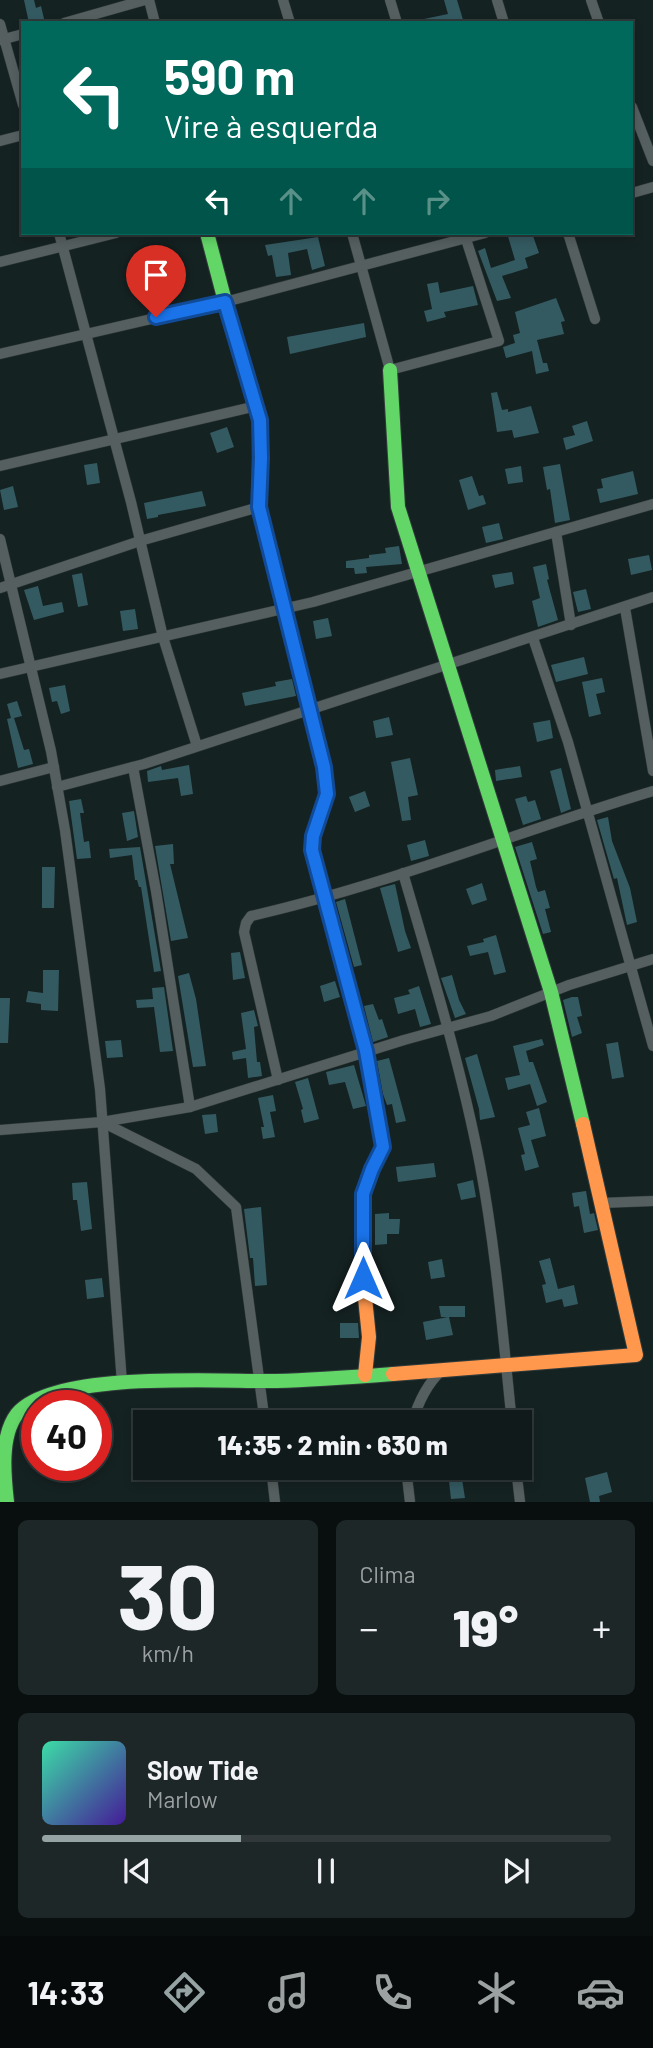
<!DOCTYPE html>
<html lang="pt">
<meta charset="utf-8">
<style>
body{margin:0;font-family:Barlow,sans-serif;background:#1e2727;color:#f1f3f6;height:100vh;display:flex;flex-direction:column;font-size:26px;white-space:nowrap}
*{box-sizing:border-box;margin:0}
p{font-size:23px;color:#9ca1a2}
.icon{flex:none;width:38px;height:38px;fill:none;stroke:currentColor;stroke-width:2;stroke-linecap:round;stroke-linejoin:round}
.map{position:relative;height:1502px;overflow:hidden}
.details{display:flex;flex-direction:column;gap:18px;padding:18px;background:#090e0e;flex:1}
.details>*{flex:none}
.guide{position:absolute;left:21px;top:21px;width:612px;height:214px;border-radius:0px;box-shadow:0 4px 10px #0003,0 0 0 2px #303839;background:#00695c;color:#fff;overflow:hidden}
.speed{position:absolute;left:21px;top:1390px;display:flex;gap:14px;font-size:35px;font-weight:700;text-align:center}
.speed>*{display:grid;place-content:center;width:91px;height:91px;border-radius:50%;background:#101a1a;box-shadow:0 4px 10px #0003,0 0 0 2px #303839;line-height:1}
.speed .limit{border:10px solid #d22;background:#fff;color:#111}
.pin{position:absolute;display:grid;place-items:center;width:60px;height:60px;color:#fff;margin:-72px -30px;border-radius:50% 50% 50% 0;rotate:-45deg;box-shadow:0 0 7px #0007}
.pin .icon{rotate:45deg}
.me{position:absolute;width:77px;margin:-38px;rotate:0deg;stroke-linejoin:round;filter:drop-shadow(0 0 5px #0008)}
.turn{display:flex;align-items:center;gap:24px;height:147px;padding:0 28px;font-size:32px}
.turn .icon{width:91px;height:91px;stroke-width:2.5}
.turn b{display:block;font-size:49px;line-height:60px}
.lanes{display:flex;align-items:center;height:66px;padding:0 28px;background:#0003;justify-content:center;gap:35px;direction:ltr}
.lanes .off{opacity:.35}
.big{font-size:52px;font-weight:800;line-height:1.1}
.details .card{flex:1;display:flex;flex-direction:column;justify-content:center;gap:10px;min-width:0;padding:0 24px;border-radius:10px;background:#1e2727}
.details .dial{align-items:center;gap:0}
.dial b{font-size:91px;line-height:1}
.song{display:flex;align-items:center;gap:21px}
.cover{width:84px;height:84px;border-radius:10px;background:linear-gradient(135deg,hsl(160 70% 55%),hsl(260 70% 35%))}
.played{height:7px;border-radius:4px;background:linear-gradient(90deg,#96a3a3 35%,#303839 35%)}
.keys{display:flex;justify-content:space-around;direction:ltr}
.heat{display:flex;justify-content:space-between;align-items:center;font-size:38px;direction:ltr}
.details .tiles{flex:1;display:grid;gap:18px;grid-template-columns:1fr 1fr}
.card:last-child{grid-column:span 2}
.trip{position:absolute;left:133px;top:1410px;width:399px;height:70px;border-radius:0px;background:#101a1a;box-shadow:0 4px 10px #0003,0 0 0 2px #303839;font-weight:800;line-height:70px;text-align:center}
.tab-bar{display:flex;height:112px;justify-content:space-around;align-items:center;background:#060a0a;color:#9ca1a2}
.tab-bar .icon{width:49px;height:49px}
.tab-bar .current{color:#96a3a3}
.tab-bar b{font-size:32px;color:#f1f3f6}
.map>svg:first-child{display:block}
</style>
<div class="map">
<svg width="653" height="1502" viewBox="0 0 653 1502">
<rect width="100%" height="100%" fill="#152222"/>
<g fill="#345a61">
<path d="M24,0H34L36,8L41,6L45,23H29Z"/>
<path d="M444,0H457L464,23H424V19L448,14Z"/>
<path d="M507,233H532L539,253L525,258L528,268L502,276L511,298L497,301L478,251L485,248L491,268L515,260Z"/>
<path d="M318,237L325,266L312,270L307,249L288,253L291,275L276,277L272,255L268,256L265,245Z"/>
<path d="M438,282L440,293L473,286L478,305L444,312L446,317L427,322L424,311L432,309L427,284Z"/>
<path d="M556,298L565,321L561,322L564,334L537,340L543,363H547L549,371L536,374L532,351L506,358L503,347L515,343L513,335L520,333L515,312Z"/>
<path d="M364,323L366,337L290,354L287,337Z"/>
<path d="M497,392L502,410L508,409V412L531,406L539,433L514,438L512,430L497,432L491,393Z"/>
<path d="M587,421L593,441L566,450L563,438L575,435L572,426Z"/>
<path d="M227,427L234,447L217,453L210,433Z"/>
<path d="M97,463L100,483L87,485L84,465Z"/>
<path d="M560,464L570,520L555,523L550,489L547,490L543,467Z"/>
<path d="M521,466L523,482L508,484L505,469Z"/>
<path d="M633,471L638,494L600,503L597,489L603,488L601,479Z"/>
<path d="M472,476L479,496L483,495L486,504L468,510L459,480Z"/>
<path d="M13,486L18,507L4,510L0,490Z"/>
<path d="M202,491L206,506L158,515V517L147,519L144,503Z"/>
<path d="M499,523L503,539L486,543L482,527Z"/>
<path d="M399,546L402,564L366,567L367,573L355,574L354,568H346V561L369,558V555L386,553L385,548Z"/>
<path d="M649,555L652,570L631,575L628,559Z"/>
<path d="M546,564L549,579L547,580L558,620L538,627L532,601L540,598L533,567Z"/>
<path d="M512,572L514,584L495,588L492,575Z"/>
<path d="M82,573L88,605L78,607L72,575Z"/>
<path d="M38,586L43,606L62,602L64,612L34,620L24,590Z"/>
<path d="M586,589L591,609L578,612L573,592Z"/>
<path d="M135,609L138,629L123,631L120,611Z"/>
<path d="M328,618L332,636L316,639L313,621Z"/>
<path d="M584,657L588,674L556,682L551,665Z"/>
<path d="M602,678L605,692L596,694L601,714L589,717L582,682Z"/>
<path d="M292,679L296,696L245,706L242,693L276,686L275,682Z"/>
<path d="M65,685L70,711L61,714L57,701L52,702L49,688Z"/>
<path d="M17,701L22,716L14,718L24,750L29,749L33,764L18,768L7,719L11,718L7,704Z"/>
<path d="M389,717L393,735L376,738L373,721Z"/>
<path d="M550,720L553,738L537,742L533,723Z"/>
<path d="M410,758L418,795L408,797L411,820L402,821L391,762Z"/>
<path d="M189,765L193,794L181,796L178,778L148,782L147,771L161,766L162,770Z"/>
<path d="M520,766L522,777L496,781L495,770Z"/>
<path d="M561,768L571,809L561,813L550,771Z"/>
<path d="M365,791L370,806L355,812L349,797Z"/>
<path d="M526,796L528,802L535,800L541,819L523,825L515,799Z"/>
<path d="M81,799L84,813H80L84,842L89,841L91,858L77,859L69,801Z"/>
<path d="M134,811L138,837L127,841L122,813Z"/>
<path d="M608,817L612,841L630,888L637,922L627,925L617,878L614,879L597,820Z"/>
<path d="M425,840L429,856L411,861L407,845Z"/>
<path d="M532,842L537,859L530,861L536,887L538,892L545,890L550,908L545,909L551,932L543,934L515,847Z"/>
<path d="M173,844L174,864H170L188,938L171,941L155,846Z"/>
<path d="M140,847L161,971L154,972L141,887H139L137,880H135L132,855L110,858L109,849Z"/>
<path d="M42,867H55L54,908H42Z"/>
<path d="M482,883L487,900L472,905L466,889Z"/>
<path d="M395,884L405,931L411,948L398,952L380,888Z"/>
<path d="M345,899L362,965L354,967L336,902Z"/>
<path d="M496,935L506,972L494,975L488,952L470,956L467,946L484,942L483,939Z"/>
<path d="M240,952L245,978L233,980L231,953Z"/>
<path d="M43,970H59L58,1011L41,1010V1004L26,1002L28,991L43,993Z"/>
<path d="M189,973L196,999L206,1066L193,1067L178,976Z"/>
<path d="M452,975L459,1000L466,1014L455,1018L441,978Z"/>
<path d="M335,981L340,997L324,1002L320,986Z"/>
<path d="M419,986L431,1024L420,1027L415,1009L398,1014L394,998L410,994L408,990Z"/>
<path d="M164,987L173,1051L160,1052L154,1007L137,1008L136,1000L153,999L152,988Z"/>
<path d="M572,997H578L582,1016L577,1017L582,1033L572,1037L563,1000Z"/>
<path d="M0,998H10L8,1043H0Z"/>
<path d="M373,1004L379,1020L382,1019L388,1037L373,1042L364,1006Z"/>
<path d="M254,1010L258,1026L254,1027L257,1062H260L262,1076L248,1078L246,1058L233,1060L232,1052L246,1049L241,1013Z"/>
<path d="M542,1039L544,1045L526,1051L529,1062H533L547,1102L537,1106L530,1084L508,1090L505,1078L520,1075L513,1046Z"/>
<path d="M121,1040L123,1057L107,1058L105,1041Z"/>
<path d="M618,1042L624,1077L612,1079L606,1044Z"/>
<path d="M477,1054L495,1117L480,1120L479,1109L465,1058Z"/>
<path d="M389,1058L406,1121L396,1123L392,1104L387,1105L383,1094L377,1061Z"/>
<path d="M354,1065L366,1106L353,1109L345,1082L329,1085L326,1072Z"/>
<path d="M308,1078L319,1119L304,1123L301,1110L303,1109L295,1082Z"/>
<path d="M273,1095L276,1111L270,1112L275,1137L263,1139L261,1127H264L258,1098Z"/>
<path d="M539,1108L546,1136L531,1140L539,1167L525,1171L521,1155L525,1154L518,1128L530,1125L526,1112Z"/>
<path d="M216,1114L218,1132L205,1134L202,1115Z"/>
<path d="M434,1163L436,1177L398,1182L396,1167Z"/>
<path d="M473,1180L476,1197L461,1200L457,1184Z"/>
<path d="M87,1182L92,1229L81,1231L77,1200H73L72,1183Z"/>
<path d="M586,1191L590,1214L594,1213L598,1230L584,1233L579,1206L574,1207L572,1193Z"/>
<path d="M261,1207L267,1285L255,1286L253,1258H250L244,1209Z"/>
<path d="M389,1213V1219H400L399,1234H387V1244L375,1245V1214Z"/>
<path d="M550,1258L558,1289L574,1285L578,1304L564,1307L562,1299L546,1303L542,1285L546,1284L539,1261Z"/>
<path d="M442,1259L445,1277L431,1279L428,1262Z"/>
<path d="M102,1278L104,1297L87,1299L85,1280Z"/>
<path d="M439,1306H465V1317H449L453,1335L426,1340L423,1322L448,1317H441Z"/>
<path d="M340,1323H358L359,1338H340Z"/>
<path d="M607,1472L612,1492L599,1496L600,1502H590L585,1478Z"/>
<path d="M462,1479L465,1498L451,1499L449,1481Z"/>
</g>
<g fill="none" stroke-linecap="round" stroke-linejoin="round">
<defs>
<g id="street">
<path d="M149,0L155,23"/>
<path d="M283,0L290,23"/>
<path d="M390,0L397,23"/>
<path d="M497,0L504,23"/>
<path d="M591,0L599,23"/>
<path d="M64,23L145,0"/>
<path d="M0,24L23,105"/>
<path d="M1,40L23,34"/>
<path d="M632,107L653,161"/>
<path d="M0,141L23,135"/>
<path d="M632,193L653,187"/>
<path d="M59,233L131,502L163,637L197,746"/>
<path d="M352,233L390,370L499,341L464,233"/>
<path d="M568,233L595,319"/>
<path d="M0,262L116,233"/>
<path d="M0,354L225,302L485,233"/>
<path d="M0,466L256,406"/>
<path d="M556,532L571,625"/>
<path d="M0,539L51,751L65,830L100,1089L122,1383"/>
<path d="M0,588L140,541L259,507"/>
<path d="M625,608L653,771"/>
<path d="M533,638L568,742L653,1046"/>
<path d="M0,674L313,602L653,504"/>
<path d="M133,767L156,891L190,1107"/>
<path d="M0,781L54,767"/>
<path d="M57,787L144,764L653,597"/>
<path d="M403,873C431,969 461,1066 480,1165C496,1250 503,1337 512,1423"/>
<path d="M278,1080L244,932L246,923L251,916C388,885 519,831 653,791"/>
<path d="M102,1122L196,1169L236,1207L265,1423"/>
<path d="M0,1130L102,1122L190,1107L404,1040L491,1016L569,985L653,959"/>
<path d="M601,1203L653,1201"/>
<path d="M412,1423C418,1403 426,1385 441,1371"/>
<path d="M271,1468L275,1502"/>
<path d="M406,1468L410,1502"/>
<path d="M516,1468L520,1502"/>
</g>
<g id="fast">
<path d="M207,233L232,328L260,420L259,507L324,767L327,794L313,836L312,850L322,887"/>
<path d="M390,370L398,507L551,992L583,1124"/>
<path d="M7,1502C4,1475 0,1436 17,1414C53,1370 220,1382 276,1381C315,1380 354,1377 393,1374"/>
</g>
<g id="slow">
<path d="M322,887L366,1051L383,1148L371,1169L363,1194V1278L369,1337L365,1375"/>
<path d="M393,1374L636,1355L583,1124"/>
</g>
</defs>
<use href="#street" stroke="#313b3b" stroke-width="11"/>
<use href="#fast" stroke="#313b3b" stroke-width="16"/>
<use href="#slow" stroke="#313b3b" stroke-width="16"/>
<use href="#street" stroke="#565f5f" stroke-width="10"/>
<use href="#fast" stroke="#63d668" stroke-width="14"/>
<use href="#slow" stroke="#ff974d" stroke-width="14"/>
</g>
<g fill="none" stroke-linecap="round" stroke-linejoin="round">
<defs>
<path id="route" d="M156,317L225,302L260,420L261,458L259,507L324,767L327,794L313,836L312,850L366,1051L383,1147L372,1169L363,1194V1278"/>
</defs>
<use href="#route" stroke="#114b97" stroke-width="18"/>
<use href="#route" stroke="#1a73e8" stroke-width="12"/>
</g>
</svg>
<div class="speed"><div class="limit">40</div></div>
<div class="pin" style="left:156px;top:317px;background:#d93025"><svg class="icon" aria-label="arrive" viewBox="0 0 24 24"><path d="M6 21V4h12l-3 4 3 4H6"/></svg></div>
<svg class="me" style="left:363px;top:1278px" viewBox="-20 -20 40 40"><path d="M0-17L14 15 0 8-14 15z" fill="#1a73e8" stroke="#fff" stroke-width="4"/></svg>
<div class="trip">14:35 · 2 min · 630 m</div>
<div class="guide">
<div class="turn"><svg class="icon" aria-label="left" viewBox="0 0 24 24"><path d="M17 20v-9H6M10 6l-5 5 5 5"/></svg><div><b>590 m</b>Vire à esquerda</div></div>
<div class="lanes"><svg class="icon" aria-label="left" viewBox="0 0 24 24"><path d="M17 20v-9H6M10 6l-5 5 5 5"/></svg><svg class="icon off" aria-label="ahead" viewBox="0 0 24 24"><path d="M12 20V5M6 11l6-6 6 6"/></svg><svg class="icon off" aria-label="ahead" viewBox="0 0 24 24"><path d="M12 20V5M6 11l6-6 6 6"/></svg><svg class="icon off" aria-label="right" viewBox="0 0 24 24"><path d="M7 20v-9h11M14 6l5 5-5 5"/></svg></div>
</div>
</div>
<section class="details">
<div class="tiles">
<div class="card dial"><b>30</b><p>km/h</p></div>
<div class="card"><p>Clima</p>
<div class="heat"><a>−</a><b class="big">19°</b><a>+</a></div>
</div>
<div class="card">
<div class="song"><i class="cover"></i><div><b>Slow Tide</b><p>Marlow</p></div></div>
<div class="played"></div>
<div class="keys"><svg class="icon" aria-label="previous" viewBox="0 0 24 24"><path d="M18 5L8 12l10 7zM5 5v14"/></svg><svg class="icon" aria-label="pause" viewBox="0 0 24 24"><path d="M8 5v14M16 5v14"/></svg><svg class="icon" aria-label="next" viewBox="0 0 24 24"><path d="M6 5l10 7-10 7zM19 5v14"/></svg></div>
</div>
</div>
</section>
<nav class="tab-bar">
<b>14:33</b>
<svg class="icon current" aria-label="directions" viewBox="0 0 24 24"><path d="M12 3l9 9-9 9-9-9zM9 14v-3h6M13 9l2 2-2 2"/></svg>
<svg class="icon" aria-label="music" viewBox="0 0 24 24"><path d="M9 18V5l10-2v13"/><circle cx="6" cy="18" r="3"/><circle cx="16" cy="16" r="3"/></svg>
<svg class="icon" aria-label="phone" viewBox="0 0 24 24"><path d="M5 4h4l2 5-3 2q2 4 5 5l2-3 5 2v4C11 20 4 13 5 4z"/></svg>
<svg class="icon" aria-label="climate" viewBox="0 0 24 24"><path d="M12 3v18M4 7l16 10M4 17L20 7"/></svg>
<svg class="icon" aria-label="car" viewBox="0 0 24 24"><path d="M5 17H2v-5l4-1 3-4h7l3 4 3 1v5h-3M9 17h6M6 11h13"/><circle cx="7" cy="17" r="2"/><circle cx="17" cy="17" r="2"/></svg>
</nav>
